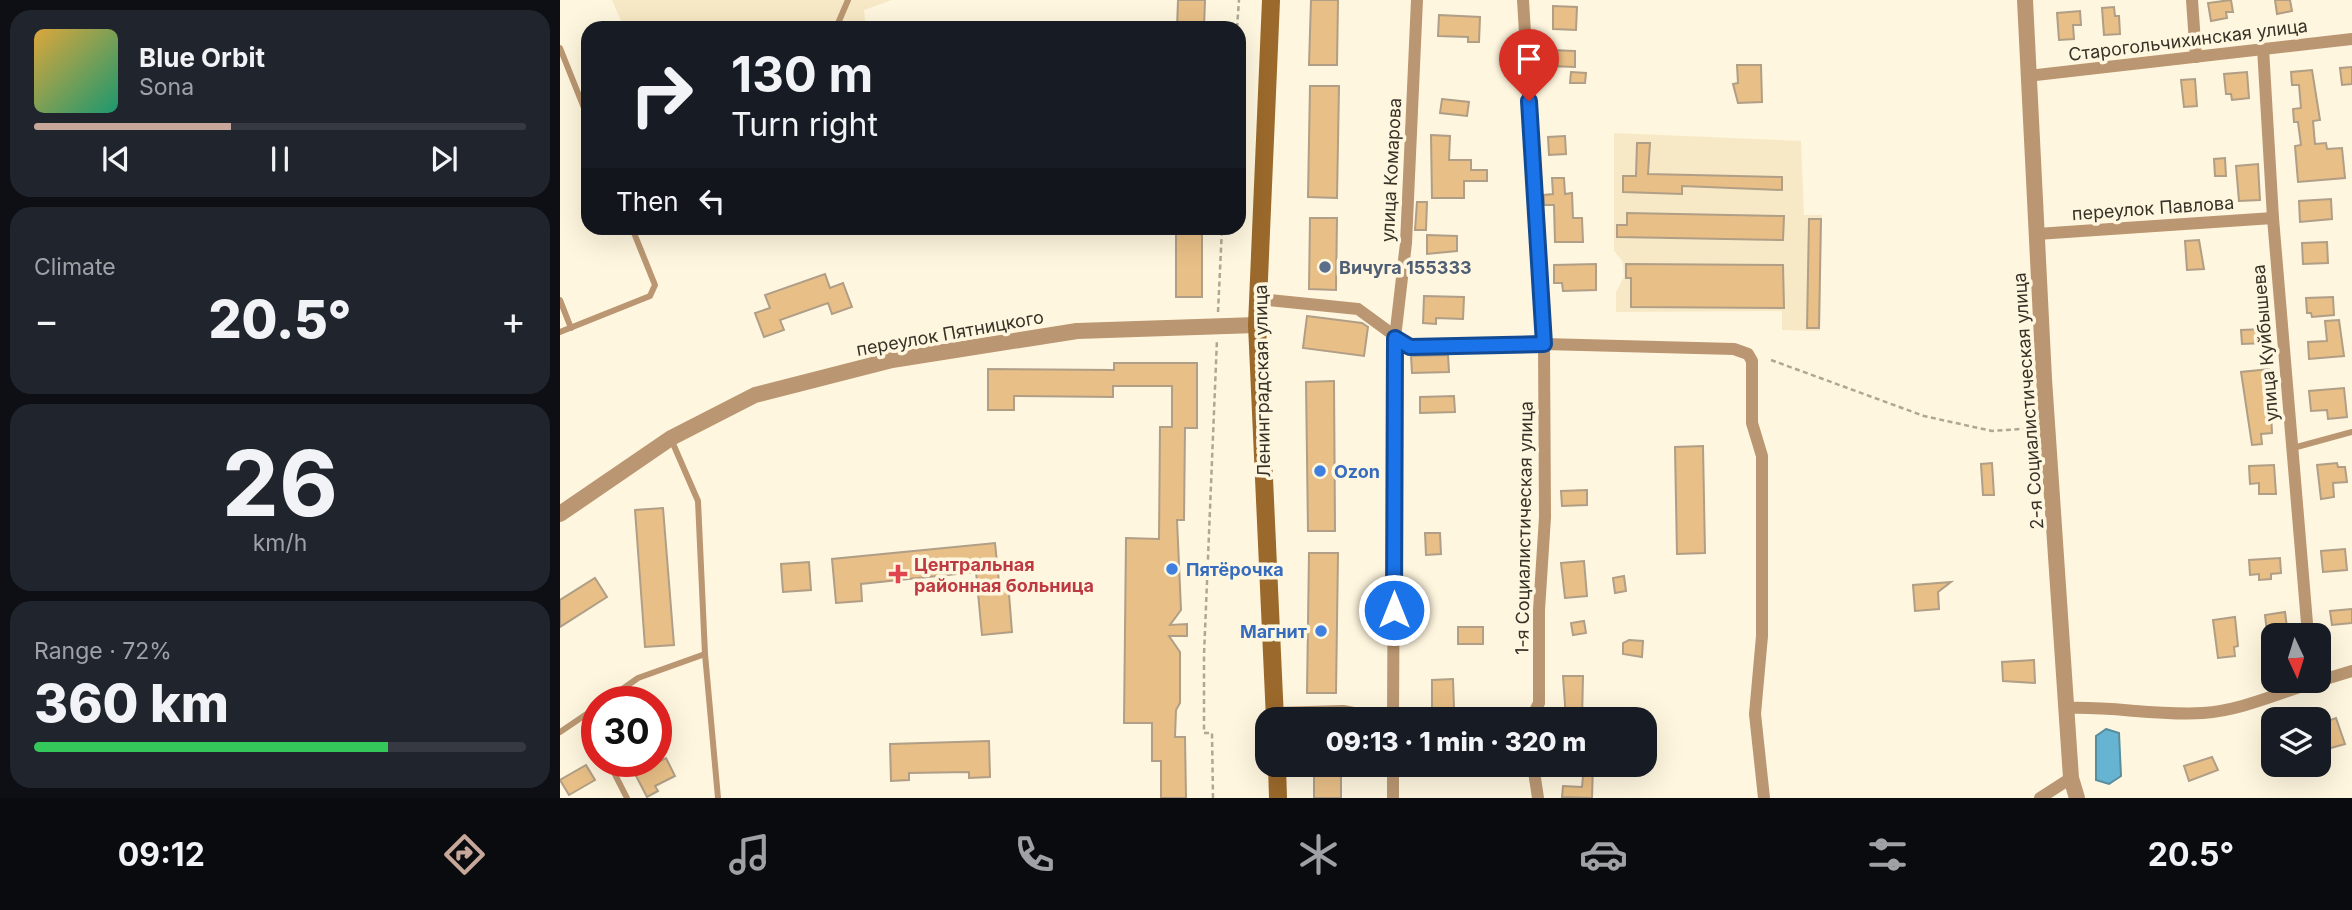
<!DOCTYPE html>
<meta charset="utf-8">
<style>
body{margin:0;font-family:Inter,sans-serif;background:#20242c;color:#f1f3f6;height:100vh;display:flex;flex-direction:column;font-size:26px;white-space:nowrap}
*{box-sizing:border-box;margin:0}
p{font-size:23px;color:#9ea1a6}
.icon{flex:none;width:38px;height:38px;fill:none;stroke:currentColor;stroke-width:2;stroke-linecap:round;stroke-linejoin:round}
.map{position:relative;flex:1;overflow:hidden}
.panel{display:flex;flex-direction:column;gap:10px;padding:10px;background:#0d0f14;width:560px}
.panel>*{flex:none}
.guide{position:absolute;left:21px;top:21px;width:665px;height:214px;border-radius:21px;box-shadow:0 7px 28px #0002;background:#171b24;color:#f1f3f6;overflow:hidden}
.needle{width:46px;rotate:176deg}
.buttons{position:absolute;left:1701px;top:623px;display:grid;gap:14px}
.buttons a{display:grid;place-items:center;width:70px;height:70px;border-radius:14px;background:#171b24;box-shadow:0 7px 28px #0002;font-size:35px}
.speed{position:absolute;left:21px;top:686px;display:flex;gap:14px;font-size:35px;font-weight:700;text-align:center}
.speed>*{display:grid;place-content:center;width:91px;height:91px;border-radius:50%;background:#171b24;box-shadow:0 7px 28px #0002;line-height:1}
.speed .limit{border:10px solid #d22;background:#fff;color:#111}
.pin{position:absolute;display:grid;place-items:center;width:60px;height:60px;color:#fff;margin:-72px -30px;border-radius:50% 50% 50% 0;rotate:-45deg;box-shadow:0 0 7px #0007}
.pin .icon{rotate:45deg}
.me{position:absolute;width:77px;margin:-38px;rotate:0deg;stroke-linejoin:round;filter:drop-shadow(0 0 5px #0008)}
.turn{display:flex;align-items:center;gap:24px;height:147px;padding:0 35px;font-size:32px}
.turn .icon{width:91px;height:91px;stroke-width:2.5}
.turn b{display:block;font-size:49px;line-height:60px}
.then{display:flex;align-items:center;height:66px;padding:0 35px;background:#0003;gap:14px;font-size:26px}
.big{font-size:52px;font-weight:800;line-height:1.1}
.panel .card{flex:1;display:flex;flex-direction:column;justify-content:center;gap:10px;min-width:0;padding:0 24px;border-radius:21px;background:#20242c}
.panel .dial{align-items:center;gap:0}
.dial b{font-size:91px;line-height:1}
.song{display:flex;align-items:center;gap:21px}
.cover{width:84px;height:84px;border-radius:10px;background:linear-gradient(135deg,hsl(40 70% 55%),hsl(160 70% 35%))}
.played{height:7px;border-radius:4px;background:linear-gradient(90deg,#c6a799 40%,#363941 40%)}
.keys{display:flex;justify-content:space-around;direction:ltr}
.heat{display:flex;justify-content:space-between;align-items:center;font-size:38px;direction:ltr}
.charge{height:10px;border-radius:5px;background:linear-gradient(90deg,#34c759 72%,#363941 0)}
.trip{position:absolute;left:695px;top:707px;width:402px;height:70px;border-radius:21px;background:#171b24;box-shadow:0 7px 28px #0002;font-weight:800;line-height:70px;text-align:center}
.dock{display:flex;height:112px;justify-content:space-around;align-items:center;background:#090b0e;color:#9ea1a6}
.dock .icon{width:49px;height:49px}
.dock .on{color:#c6a799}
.dock b{font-size:32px;color:#f1f3f6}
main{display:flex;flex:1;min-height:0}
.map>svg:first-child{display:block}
</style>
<main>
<section class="panel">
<div class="card">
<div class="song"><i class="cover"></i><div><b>Blue Orbit</b><p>Sona</p></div></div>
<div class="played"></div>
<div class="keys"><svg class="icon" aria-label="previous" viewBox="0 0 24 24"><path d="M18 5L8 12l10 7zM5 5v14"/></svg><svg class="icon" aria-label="pause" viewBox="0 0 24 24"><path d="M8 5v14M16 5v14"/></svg><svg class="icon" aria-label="next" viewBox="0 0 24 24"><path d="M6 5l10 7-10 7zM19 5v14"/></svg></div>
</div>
<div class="card"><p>Climate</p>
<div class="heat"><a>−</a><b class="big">20.5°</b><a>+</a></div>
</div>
<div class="card dial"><b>26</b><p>km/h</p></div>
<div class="card"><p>Range · 72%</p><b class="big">360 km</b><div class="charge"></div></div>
</section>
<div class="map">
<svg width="1792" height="798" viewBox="0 0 1792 798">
<rect width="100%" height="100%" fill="#fff6df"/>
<g fill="#f7e9c5">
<path d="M52,0H332L304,10L306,28H64Z"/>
<path d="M1054,133L1241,141L1244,215H1262L1260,331L1222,330V311L1056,312V292L1064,277L1063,262L1054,251Z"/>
</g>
<path fill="#66b4d1" stroke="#588d9e" stroke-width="2" d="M1546,729L1559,733L1561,776L1549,784L1536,780V736Z"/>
<g fill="#e8bf86" stroke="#b09e86" stroke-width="2">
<path d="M618,0H645L644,28H617Z"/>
<path d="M751,0H778L777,65H749Z"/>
<path d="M1671,0L1673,12H1666L1667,18L1651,21L1648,3Z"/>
<path d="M1715,0H1730L1732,11L1717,14Z"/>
<path d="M993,6L1017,7L1016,30L993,29Z"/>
<path d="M1554,7L1555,16H1559L1560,34L1544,35L1542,8Z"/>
<path d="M1520,11L1521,25H1513L1514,39L1499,40L1497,13Z"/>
<path d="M879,15L920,17L919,42H908V37L878,36Z"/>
<path d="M990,50L1015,51V67L989,66Z"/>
<path d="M1177,65H1201L1202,102L1178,103L1173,84L1178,83Z"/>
<path d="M1792,67V84L1782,85L1780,68Z"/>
<path d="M1752,70L1760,120L1753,121L1755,144L1766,143L1767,149L1782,148L1785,178L1738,182L1735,146L1741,145L1738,122H1734L1733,109L1741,108L1739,85H1732L1731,72Z"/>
<path d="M1011,72L1026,73L1025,83H1010Z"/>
<path d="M1687,72L1689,98L1672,100L1671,94H1666L1664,74Z"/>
<path d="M1635,79L1637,106L1624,107L1621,80Z"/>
<path d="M750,86H779L777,198L748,197Z"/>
<path d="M882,99L909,102L907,116L880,113Z"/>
<path d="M871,135L890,136L889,160H911V170H927V181H904V198H872Z"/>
<path d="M1005,136L1006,154L989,155L988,137Z"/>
<path d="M1077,143H1090L1088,174L1222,177V190L1122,186V194L1063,192V176H1076Z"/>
<path d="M1665,158L1666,176H1655L1654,159Z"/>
<path d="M1698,164L1700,200L1679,201L1676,166Z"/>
<path d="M992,178H1004L1005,194L1012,193L1013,218H1022L1023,242H995L994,205H984V195L993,194Z"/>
<path d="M1771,199L1772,219L1740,222L1739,201Z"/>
<path d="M857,202H867L866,230H855Z"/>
<path d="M1067,213L1224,216L1223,240L1057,237V225H1067Z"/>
<path d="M750,218H777L776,290L749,289Z"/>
<path d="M1249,219H1261L1259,328H1247Z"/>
<rect x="616" y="228" width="26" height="69"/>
<path d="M867,235L897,236V251L867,254Z"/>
<path d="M1639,240L1644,269L1627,270L1625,241Z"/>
<path d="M1767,242L1768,263L1743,264L1742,243Z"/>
<path d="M1036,264V290L1003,291L1002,283H994V265Z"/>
<path d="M1066,264L1223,265L1224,308L1071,307V278H1066Z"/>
<path d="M265,274L270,288L283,283L292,307L272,314L268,303L220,320L224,330L204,337L195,313L210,308L205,295Z"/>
<path d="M864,296L904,297L903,319L876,318V324L863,323Z"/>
<path d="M1773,297L1774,315L1752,317L1751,313H1747L1746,298Z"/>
<path d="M747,316L802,323L808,327L804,356L743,348Z"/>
<path d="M1779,320L1784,356L1749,359L1748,342L1767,341L1765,321Z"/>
<path d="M1704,329L1705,343L1682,344L1681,330Z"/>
<path d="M888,355L889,372L852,373L851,356Z"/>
<path d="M554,363H637V428H625L624,520H617L621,610L610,625L627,624V636H609L620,652V703L616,710L615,737H625L626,798H601V761H592V723H564L566,538L599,539L600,427H612V386H553V397L454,396V410H428V369L554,370Z"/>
<path d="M1709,369L1712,433L1701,434L1702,444L1692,445L1681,372Z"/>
<path d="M774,381L775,531H748L746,382Z"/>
<path d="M1784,388L1787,417L1768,419L1767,410L1751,411L1749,391Z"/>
<path d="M894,396L895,412L860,413V397Z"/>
<path d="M1143,446L1145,553L1117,554L1115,447Z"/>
<path d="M1432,463L1434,495H1423L1421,464Z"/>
<path d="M1777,463L1778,467H1785L1787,482L1773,483L1774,497L1761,499L1757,465Z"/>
<path d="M1714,465L1716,494H1699V483L1690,484L1689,466Z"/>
<path d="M1027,490V505L1002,506L1001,491Z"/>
<path d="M103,508L114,645L85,647L75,510Z"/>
<path d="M865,533H880L881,554L866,555Z"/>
<path d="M435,543L439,582L448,581L452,632L422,635L416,572L301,584L302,601L276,603L272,559Z"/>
<path d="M1785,549L1787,570L1763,572L1761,551Z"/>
<path d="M749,553H778L776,693H747Z"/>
<path d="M1720,558L1721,573L1711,574V579L1699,580V574L1690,575L1689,560Z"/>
<path d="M1024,561L1027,596L1005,598L1001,563Z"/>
<path d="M249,562L251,590L223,592L221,564Z"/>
<path d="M1064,576L1066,591L1055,593L1053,578Z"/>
<path d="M35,578L47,597L0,627V600Z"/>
<path d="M1391,582L1378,592L1379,609L1355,611L1353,585Z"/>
<path d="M1792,609V623L1772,625L1770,611Z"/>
<path d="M1725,612L1728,635H1712V631L1707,632L1705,615Z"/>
<path d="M1675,617L1678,646L1674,647L1675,656L1658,658L1653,620Z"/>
<path d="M1024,621L1026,633L1013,635L1011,623Z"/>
<rect x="898" y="627" width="25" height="17"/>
<path d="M1069,640L1083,641L1082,657L1063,654V643Z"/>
<path d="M1474,660L1475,683L1443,681L1442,662Z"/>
<path d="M1003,676H1023L1022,719H1006Z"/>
<path d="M893,679L894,708L872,709V680Z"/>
<path d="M1776,718L1785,744L1764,750L1759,724Z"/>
<path d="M429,741L430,777L409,778V772L349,773V780L331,781L330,744Z"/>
<path d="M1652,757L1658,770L1629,781L1624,766Z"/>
<path d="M106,758L115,776L95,786L98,791L87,797L75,774Z"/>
<path d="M26,765L35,780L9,795L0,780Z"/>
<rect x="754" y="765" width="27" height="33"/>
<path d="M1024,765H1033L1032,798L1002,797L1003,786L1022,787Z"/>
</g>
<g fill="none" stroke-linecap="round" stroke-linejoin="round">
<g stroke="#ada794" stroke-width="2.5" stroke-dasharray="5 3.5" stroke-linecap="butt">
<path d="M677,28L679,0"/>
<path d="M658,312L662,228"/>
<path d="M1211,360L1364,416L1432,431L1474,428"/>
<path d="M653,798L652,733H644V655L657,339"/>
</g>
<g stroke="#ba9772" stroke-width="6">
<path d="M276,28L288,0"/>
<path d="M0,48L28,118"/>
<path d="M0,300L11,328"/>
<path d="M0,332L90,296L95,285L72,228"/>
<path d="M111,439L138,501L145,654L158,798"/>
<path d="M1733,448L1792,432"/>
<path d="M44,702L78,678L145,654"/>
<path d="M24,716L37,739"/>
<path d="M0,732L37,707"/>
<path d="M48,761L67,798"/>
</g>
<g stroke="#ba9772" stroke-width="12">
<path d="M963,0L984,344L985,517L979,610V703L971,719"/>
<path d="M1632,0L1636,57"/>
<path d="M1703,48L1713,218L1748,635"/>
<path d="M1467,76L1792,39"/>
<path d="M1477,234L1713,218"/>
<path d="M699,299L798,309L850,347L984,344L1174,349L1188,354L1192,361V423L1202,456V636L1195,714L1204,798"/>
<path d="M1759,681L1792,671"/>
<path d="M1507,708C1552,706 1598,716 1643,713C1684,710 1720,692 1759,681"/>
<path d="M715,713L783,711L826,719"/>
<path d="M833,719L835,338L846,243L857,0"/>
<path d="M833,765V798"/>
<path d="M973,765L978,798"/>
<path d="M1480,798L1511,778"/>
</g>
<g stroke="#ba9772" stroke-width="16">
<path d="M1465,0L1484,379L1511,778L1517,798"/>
<path d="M0,514L111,438L195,395L332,360L517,331L697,325"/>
</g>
<g stroke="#9b692b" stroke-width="18">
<path d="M711,0L697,325L715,719"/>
<path d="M717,765L718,798"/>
</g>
</g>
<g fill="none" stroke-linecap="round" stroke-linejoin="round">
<defs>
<path id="route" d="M834,610L835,338L850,347L984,344L969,101"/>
</defs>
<use href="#route" stroke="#114b97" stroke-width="18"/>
<use href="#route" stroke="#1a73e8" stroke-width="12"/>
</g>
<circle fill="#5c6f8a" stroke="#fff6df" stroke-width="2.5" cx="765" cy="267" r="7"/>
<g fill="#3f7fe0" stroke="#fff6df" stroke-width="2.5">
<circle cx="760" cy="471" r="7"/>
<circle cx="612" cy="569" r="7"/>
<circle cx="761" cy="631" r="7"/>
</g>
<path fill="#e0444e" stroke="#fff6df" stroke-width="2.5" d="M334.5 563.5h7v7h7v7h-7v7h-7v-7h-7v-7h7z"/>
<g text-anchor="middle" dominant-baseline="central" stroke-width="7" stroke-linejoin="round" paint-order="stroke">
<g font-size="18" fill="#363227" stroke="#fff6df">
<text transform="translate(1628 40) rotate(-7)">Старогольчихинская улица</text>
<text transform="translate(831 170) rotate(-87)">улица Комарова</text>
<text transform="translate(1593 208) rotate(-4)">переулок Павлова</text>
<text transform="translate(390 333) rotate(-10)">переулок Пятницкого</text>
<text transform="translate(1705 343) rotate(-95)">улица Куйбышева</text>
<text transform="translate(702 381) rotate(-91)">Ленинградская улица</text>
<text transform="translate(1468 401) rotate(-94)">2-я Социалистическая улица</text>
<text transform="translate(964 528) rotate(-89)">1-я Социалистическая улица</text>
</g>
<g font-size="18" font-weight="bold" fill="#4e5e75" stroke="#fff6df" text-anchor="start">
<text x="779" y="267">Вичуга 155333</text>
</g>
<g font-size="18" font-weight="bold" fill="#366cbe" stroke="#fff6df" text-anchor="start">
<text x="774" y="471">Ozon</text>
<text x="626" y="569">Пятёрочка</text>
<text x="747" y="631" text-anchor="end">Магнит</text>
</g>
<g font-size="18" font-weight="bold" fill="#be3a42" stroke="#fff6df" text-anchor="start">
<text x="354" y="564">Центральная<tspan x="354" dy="21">районная больница</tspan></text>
</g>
</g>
</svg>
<div class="buttons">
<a><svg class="needle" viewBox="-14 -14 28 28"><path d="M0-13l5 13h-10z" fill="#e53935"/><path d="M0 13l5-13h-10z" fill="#9ea1a6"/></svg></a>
<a><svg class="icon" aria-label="layers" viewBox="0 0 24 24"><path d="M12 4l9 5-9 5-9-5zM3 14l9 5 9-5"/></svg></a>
</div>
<div class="speed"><div class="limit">30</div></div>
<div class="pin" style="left:969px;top:101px;background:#d93025"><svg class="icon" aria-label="arrive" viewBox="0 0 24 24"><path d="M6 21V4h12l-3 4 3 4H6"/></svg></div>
<svg class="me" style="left:834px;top:610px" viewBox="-20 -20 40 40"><circle r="17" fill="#1a73e8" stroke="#fff" stroke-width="3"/><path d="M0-11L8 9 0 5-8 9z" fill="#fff"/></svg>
<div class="trip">09:13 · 1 min · 320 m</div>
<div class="guide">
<div class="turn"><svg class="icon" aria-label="right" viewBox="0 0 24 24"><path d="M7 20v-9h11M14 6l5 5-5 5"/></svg><div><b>130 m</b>Turn right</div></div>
<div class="then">Then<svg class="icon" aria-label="left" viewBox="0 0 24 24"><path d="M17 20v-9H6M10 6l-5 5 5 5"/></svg></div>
</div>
</div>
</main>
<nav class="dock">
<b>09:12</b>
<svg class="icon on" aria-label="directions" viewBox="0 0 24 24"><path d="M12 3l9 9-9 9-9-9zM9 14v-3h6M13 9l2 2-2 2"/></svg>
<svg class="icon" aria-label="music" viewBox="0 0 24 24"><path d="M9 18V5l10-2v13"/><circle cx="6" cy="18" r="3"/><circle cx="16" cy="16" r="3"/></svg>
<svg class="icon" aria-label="phone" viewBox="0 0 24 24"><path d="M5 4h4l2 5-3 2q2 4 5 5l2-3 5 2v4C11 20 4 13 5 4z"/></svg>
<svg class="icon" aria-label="climate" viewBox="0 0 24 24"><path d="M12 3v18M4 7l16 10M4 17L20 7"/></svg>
<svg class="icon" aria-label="car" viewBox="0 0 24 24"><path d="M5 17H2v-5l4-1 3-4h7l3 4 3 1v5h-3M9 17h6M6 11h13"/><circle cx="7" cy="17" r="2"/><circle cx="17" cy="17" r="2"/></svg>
<svg class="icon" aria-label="filters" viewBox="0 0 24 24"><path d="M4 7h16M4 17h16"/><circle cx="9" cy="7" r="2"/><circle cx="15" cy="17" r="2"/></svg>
<b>20.5°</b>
</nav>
